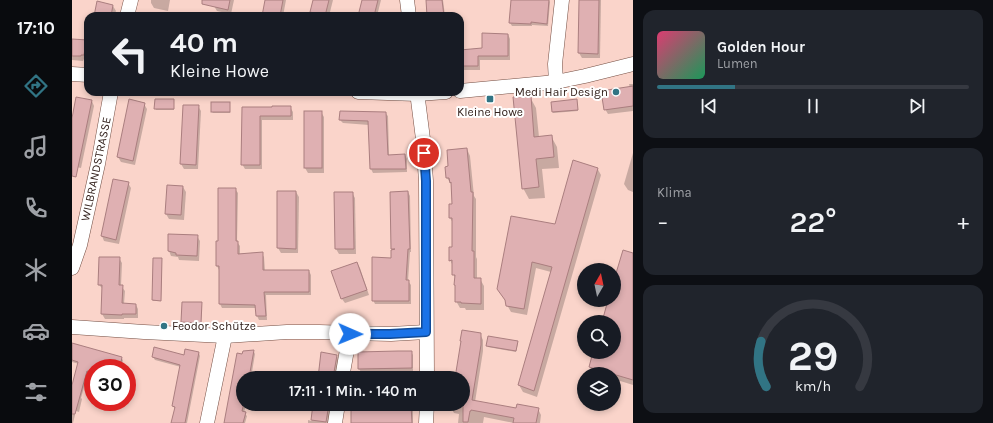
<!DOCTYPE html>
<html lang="de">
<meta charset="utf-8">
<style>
body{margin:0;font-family:Karla,sans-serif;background:#20242c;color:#f1f3f6;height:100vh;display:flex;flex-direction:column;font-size:15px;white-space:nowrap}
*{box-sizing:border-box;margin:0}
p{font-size:13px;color:#9ea1a6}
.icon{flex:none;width:22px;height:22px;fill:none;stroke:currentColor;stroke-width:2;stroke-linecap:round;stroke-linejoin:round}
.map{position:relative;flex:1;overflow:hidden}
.sheet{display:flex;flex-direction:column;gap:10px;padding:10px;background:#0d0f14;width:360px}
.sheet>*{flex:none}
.guide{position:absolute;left:12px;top:12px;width:380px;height:84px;border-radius:12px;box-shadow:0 2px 6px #0003;background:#171b24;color:#f1f3f6;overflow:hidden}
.needle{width:26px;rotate:9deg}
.buttons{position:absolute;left:505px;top:263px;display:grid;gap:8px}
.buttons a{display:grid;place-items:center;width:44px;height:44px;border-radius:50%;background:#171b24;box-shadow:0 2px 6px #0003;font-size:20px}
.speed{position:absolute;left:12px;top:359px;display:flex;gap:8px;font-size:20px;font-weight:700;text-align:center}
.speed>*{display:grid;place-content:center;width:52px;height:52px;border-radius:50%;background:#171b24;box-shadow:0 2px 6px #0003;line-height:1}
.speed .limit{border:6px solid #d22;background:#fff;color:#111}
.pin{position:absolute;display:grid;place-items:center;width:34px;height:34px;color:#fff;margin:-17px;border:2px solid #fff;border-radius:50%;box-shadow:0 1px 4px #0007}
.me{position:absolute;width:44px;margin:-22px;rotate:91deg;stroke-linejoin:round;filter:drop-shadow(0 0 3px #0008)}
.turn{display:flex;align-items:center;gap:14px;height:84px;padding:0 20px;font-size:18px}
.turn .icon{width:52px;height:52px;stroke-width:2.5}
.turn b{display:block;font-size:28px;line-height:34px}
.big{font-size:30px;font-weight:600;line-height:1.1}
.sheet .tile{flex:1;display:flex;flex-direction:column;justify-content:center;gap:6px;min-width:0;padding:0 14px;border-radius:12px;background:#20242c}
.sheet .dial{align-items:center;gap:0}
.dial svg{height:104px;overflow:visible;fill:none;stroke:#363941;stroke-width:7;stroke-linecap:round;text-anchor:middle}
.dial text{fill:#f1f3f6;stroke:none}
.song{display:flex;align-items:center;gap:12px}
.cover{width:48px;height:48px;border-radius:6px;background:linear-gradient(135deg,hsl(340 70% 55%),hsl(150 70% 35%))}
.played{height:4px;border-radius:2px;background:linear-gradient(90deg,#317484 25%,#363941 25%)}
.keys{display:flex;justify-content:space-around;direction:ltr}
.heat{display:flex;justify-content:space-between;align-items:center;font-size:22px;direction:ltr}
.trip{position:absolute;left:164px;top:371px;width:234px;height:40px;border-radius:20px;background:#171b24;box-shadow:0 2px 6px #0003;font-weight:600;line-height:40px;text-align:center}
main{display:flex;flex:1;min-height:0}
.tabs{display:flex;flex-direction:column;width:72px;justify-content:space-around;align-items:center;background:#090b0e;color:#9ea1a6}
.tabs .icon{width:28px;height:28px}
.tabs .selected{color:#317484}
.tabs b{font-size:18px;color:#f1f3f6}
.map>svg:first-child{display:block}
</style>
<main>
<nav class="tabs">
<b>17:10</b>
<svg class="icon selected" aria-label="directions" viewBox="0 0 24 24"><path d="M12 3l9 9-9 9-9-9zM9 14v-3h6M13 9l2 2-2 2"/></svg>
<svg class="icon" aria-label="music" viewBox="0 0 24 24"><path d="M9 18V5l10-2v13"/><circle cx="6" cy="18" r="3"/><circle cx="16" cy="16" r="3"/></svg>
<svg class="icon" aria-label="phone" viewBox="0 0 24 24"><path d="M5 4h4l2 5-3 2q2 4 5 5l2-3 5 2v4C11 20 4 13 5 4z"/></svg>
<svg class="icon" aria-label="climate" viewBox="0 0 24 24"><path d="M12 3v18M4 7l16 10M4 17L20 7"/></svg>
<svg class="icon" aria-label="car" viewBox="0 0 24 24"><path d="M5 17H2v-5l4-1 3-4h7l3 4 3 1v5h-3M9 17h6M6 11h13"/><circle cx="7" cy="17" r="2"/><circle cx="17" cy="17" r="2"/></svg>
<svg class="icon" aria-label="filters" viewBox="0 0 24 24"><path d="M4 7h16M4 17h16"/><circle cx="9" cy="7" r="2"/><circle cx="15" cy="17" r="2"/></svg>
</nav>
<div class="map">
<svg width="561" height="423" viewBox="0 0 561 423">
<rect width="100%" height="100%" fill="#fad4ca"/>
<g fill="#0003">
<path d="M79,0H98L96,11L82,8L79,3Z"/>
<path d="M143,0H162L159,14L145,11L142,6Z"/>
<path d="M194,0H214L211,16H194Z"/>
<path d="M242,0H261L257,16H241L239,12Z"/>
<path d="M291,0H309L305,16H288Z"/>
<path d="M355,0H371L373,16H356Z"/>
<path d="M440,0H477L478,2L476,26L460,25V26H440L438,23Z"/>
<path d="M508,0H529L528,58H510L507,53Z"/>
<path d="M41,6L44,11L42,16H23Z"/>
<path d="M85,12L100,14L101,16H85Z"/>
<path d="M436,34L438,39V60H408V70H388V51L411,49Z"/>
<path d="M0,40L16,41V54H15V60L12,59L11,61L0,60Z"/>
<path d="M557,84H561V111L536,114L533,109L558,88Z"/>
<path d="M458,97L464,108L467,137L479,136L485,147L487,168L470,169L473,198L457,199L451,188Z"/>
<path d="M102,100V110H84L83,108Z"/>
<path d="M20,101L22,106L9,168L0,166V123Z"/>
<path d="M505,102L506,111L481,113V111Z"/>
<path d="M158,103V113H141L140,112Z"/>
<path d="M72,104L75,109L63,165L49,162L46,157Z"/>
<path d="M126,106L129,111L126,169H112L109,164Z"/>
<path d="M218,107L221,112V120H190V169H173L170,164L171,108Z"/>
<path d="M249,112L252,117V173H236L233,168Z"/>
<path d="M313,113L316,116L317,156L333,155L335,159V172L301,173L299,169L297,125L271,123L268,120Z"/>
<path d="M395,149L398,156L402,196L404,199V257L405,259V279H408L412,286V310H394L393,308H388L384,301V288L383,285L384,279L381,274V266L378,260L381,248V223L378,218L381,205L379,184L375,178L377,167Z"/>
<path d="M561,153V192L556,190L552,184Z"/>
<path d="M525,168L529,175L465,397L451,392L447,385L479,272L464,268L455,315L439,312L435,305L434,302L426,289L484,225Z"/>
<path d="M56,183L59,188L47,244L32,241L30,236Z"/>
<path d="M111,187L114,192L112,220L97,219L94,214Z"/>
<path d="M163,189L166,193L165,242L168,246V255L190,254L192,257L193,271H237L239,275V295H194L195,320H187L185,316V308H150L148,304L147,270L145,266L147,242Z"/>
<path d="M206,192H224L227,197L226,253H209L206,248Z"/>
<path d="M336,192L338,196L339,252H338L336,281L339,285V304H303L301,300L320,259L321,250L320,248Z"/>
<path d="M280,193L283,198L284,254H267L264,249Z"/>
<path d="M125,236L128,241L127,261L107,260L106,257L99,256L97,251Z"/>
<path d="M561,254V385L542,379V374H522L518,367L522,352H542V322H531L537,300H542V284Z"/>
<path d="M47,258L50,263L49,286L53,291L52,304L64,305L66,309V318H52V319H33L30,314L31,289L27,285Z"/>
<path d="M89,259L90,260L89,301H81V300Z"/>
<path d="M285,263L288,268L297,295L273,303L270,299L261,272Z"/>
<path d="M130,305L129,324L111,323L110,322Z"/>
<path d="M408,334L411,340V351L403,402L445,410L466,409L469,415L468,423H442L412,417L411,423H386L387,414L382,413L379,408V404H391V378H384Z"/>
<path d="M445,342L446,343L444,352L416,347V346Z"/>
<path d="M0,344L49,358L51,360L49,368H45L33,365L32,368L28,367V368H21V374L16,373L9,398L10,399L7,412L4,411L1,423H0V383L2,384L7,364L0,362Z"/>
<path d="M182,352L183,354L179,378H171V404H174L172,413L175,416L173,423H152L171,355Z"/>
<path d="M339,352L341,355V371L289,372L287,369Z"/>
<path d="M127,353L128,356L115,423H101L103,409L101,406L109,367L83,360L81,357L113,356Z"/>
<path d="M265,356L267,359L263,378H246Z"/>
<path d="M242,404H259L256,423H236V420L240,421Z"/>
<path d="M339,406L341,409V423H280Z"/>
</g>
<g fill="#dfb0b2" stroke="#aa7e7f">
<path d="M130,0H158L156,10L130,4Z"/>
<path d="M193,0H211L208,16H190Z"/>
<path d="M241,0H257L253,16L238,12Z"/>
<path d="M290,0H306L302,16H286Z"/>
<path d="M354,0H370L372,16H355Z"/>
<path d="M439,0H477L475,24L459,22V24L437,23Z"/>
<path d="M507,0H527L526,54L506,53Z"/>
<path d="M25,1L41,5L39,16H22Z"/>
<path d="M410,33L436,34V56H406V66H388V50L410,48Z"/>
<path d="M0,39L16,40V50L13,49L12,55H9V56H0Z"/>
<path d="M561,86V106L532,110L529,91Z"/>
<path d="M459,96L462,137L480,135L482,157L464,159L467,187L450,189L441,97Z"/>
<path d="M4,97L20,100L4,177L0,176V118Z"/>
<path d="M57,99L73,103L61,161L45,157Z"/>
<path d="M83,99H102V109H82Z"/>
<path d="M505,99L506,110L480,112L479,102Z"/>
<rect x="139" y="102" width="19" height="10"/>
<path d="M111,105H127L124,165L108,164Z"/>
<path d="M200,106H219V116H188V165H169L170,107H200Z"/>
<rect x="232" y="111" width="18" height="57"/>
<path d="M268,111L314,112L316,155L333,154L334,169H298L296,121L267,120Z"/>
<path d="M395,148L399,192H401L400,251H402V278H409V304L389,303V302H383V285H382L383,275H380V260L377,261V247H380V218H377V204H380L379,182L378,183L377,178H374L373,167L376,166L375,150Z"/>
<path d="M501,160L526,168L462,391L446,385L480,267L460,262L452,309L434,306L433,300L425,289L439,216L483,224Z"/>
<path d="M41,179L57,182L44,240L29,236Z"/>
<path d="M95,185L111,186L109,215L93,214Z"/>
<path d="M146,188H164V241H166V254L191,252V270H237V292H192L194,316H184L183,305L147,304V266H144V241H146Z"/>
<path d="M205,191H224V249L205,248Z"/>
<path d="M336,191L338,249H336L334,280H337V301H300V257L319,258V250L323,249H319L318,192Z"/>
<path d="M262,192H281L282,249H263Z"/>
<path d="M96,234L126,235L125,256L104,255V253L96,251Z"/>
<path d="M551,250L561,253V380L517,367L521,352H542V322H530L536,300H542V280Z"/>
<path d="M27,257H48L47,285H51L50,303L64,304V314H50V315L29,314L30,285H26Z"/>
<path d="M81,258H90L89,301L80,300Z"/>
<path d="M285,262L295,290L269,299L259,271Z"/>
<path d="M110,302H130L129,323L109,322Z"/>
<path d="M390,330L409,333V345L400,400L444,408L445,404L467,408L464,423H441L442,418L399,410V411H398L396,422H391V378H383L389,341H388Z"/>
<path d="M416,336L446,341L444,351L414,346Z"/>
<path d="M0,343L50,357L48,367L32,363L31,366L27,365L26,368H21V373L15,371L3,414H0V385L6,362L0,360Z"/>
<path d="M82,347L112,355L113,349L127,352L113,423H99L103,407L100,406L108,365L80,357Z"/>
<path d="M182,350L177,378H171V407L170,411L174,412L171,423H152L165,353L170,354L171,351Z"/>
<path d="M326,351H340V368L286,369V352Z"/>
<path d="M249,352L265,355L261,378H246Z"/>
<path d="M241,404H257L254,422L239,420Z"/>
<path d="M318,405H339L340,423H279V406Z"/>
</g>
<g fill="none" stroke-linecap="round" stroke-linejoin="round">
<defs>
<g id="street">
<path d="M335,0L337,16"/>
<path d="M55,16L59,0"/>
<path d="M0,74L16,75"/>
<path d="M484,82L483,64L490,0"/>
<path d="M388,91L484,82L513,76L561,64"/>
<path d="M286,92L345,94L374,92"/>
<path d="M345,92L351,139L354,181L355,378"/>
<path d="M0,268L8,245L26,164L39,92"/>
<path d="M0,327L72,332L153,336L215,332H247L278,333L319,334L354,332"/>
<path d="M270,378L278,333"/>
<path d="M135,423L153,336"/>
<path d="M263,423L266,404"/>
<path d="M354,423L355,404"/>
</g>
</defs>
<use href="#street" stroke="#744e43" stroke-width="15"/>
<use href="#street" stroke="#fff" stroke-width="14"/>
</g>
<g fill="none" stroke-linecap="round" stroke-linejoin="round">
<defs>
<path id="route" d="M278,334H318L354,332V181L352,153"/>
</defs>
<use href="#route" stroke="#114b97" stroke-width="10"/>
<use href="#route" stroke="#1a73e8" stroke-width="7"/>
</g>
<g fill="#317484" stroke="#fff" stroke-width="1.5">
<circle cx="544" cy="92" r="4"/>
<rect x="414" y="95" width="8" height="8" rx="2"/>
<circle cx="92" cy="326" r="4"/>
</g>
<g text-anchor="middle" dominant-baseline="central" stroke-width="4" stroke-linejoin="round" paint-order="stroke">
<g font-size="12" fill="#32211c" stroke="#fff" text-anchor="end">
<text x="536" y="92">Medi Hair Design</text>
<text x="418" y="112" text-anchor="middle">Kleine Howe</text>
<text x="100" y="326" text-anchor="start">Feodor Schütze</text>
</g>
<g font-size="12" fill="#32211c" stroke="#fff">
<text transform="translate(24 169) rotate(-78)">WILBRANDSTRASSE</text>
</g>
</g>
</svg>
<div class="buttons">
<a><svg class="needle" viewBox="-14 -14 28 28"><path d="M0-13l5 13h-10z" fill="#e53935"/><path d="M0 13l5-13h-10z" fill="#9ea1a6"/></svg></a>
<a><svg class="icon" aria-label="search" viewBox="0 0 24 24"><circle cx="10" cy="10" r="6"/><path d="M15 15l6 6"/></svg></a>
<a><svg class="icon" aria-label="layers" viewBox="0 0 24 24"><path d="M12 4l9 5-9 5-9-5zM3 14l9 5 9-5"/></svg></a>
</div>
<div class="speed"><div class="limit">30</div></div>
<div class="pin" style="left:352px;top:153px;background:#d93025"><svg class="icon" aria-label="arrive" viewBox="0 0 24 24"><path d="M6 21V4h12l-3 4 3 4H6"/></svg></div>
<svg class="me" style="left:278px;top:334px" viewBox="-20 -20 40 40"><circle r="19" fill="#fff"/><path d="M0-13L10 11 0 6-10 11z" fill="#1a73e8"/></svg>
<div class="trip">17:11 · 1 Min. · 140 m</div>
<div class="guide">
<div class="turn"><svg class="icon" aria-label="left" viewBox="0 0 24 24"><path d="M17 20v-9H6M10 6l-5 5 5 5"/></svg><div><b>40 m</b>Kleine Howe</div></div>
</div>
</div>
<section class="sheet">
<div class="tile">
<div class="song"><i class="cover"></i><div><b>Golden Hour</b><p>Lumen</p></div></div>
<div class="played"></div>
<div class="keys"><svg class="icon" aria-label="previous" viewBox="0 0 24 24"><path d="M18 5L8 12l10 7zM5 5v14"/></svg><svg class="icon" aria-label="pause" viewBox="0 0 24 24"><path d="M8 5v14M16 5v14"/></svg><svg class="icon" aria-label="next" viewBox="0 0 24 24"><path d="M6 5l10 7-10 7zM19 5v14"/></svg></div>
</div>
<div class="tile"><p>Klima</p>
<div class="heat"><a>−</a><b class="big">22°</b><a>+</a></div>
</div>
<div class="tile dial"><svg viewBox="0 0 100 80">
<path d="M14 69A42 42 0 1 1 86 69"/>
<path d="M14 69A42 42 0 0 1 10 34" stroke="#317484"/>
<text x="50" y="56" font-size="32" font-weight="700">29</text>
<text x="50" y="72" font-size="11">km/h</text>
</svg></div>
</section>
</main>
